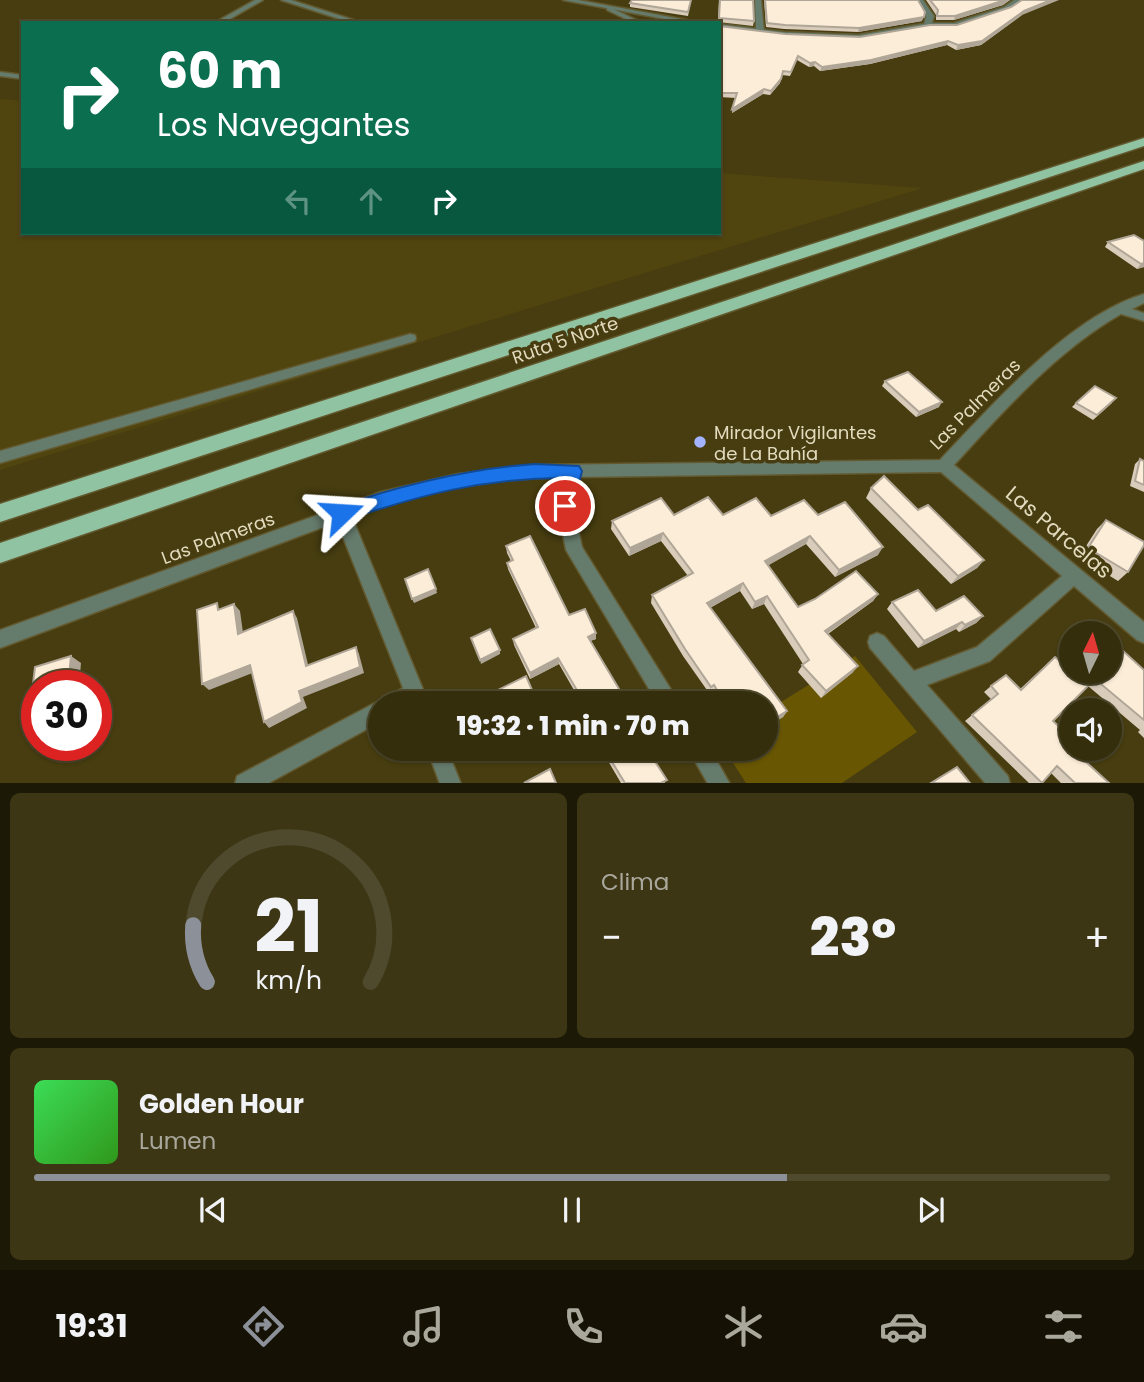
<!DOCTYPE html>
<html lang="es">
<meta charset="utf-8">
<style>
body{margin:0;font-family:Poppins,sans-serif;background:#3d3615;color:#f1f3f6;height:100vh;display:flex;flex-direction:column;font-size:26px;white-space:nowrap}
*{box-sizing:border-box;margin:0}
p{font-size:23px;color:#aaa89d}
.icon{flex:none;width:38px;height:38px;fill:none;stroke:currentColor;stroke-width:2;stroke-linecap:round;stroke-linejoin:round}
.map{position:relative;height:783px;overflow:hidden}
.side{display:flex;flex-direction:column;gap:10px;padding:10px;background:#1d1907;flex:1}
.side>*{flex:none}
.banner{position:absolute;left:21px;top:21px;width:700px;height:214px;border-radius:0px;box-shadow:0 2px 5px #0004,0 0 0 2px #4f4a2d;background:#0b6e4f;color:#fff;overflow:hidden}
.needle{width:46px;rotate:5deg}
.tools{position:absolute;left:1059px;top:621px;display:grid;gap:14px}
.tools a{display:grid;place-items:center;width:63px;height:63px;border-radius:50%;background:#352e0c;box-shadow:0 2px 5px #0004,0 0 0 2px #4f4a2d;font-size:35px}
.speed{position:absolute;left:21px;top:670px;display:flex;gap:14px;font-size:35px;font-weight:700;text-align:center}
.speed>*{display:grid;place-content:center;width:91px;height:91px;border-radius:50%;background:#352e0c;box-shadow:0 2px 5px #0004,0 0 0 2px #4f4a2d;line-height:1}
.speed .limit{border:10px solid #d22;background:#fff;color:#111}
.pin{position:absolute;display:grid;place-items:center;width:60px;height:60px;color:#fff;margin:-30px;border:4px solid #fff;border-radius:50%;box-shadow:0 2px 7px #0007}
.me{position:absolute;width:77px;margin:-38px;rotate:70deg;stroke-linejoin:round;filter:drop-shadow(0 0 5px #0008)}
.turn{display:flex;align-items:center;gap:24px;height:147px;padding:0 21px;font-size:32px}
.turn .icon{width:91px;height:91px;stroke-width:2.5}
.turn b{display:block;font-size:49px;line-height:60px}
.lanes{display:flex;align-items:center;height:66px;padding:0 21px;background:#0003;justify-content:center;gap:35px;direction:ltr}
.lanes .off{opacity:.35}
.big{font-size:52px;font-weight:800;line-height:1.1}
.side .card{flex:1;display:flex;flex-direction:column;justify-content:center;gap:10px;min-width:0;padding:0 24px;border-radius:10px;background:#3d3615}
.side .dial{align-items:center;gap:0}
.dial svg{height:182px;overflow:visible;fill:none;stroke:#4f4a2d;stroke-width:7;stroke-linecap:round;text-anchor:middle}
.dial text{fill:#f1f3f6;stroke:none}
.song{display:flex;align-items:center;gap:21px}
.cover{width:84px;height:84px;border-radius:10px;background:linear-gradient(135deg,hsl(130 70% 55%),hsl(110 70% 35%))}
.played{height:7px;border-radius:4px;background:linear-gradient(90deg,#8c9099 70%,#4f4a2d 70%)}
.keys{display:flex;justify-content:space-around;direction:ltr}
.heat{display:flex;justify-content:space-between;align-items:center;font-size:38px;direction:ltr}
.side .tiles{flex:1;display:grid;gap:10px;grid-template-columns:1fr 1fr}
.card:last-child{grid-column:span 2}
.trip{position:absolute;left:368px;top:691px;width:410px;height:70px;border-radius:35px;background:#352e0c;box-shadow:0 2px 5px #0004,0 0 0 2px #4f4a2d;font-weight:800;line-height:70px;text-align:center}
.tab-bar{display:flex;height:112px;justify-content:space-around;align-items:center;background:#151205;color:#aaa89d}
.tab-bar .icon{width:49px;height:49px}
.tab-bar .on{color:#8c9099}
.tab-bar b{font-size:32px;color:#f1f3f6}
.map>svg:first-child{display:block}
</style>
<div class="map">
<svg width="1144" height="784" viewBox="0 0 1144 784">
<rect width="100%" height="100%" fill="#473d10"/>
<path fill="#50440f" d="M0,99L23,101V233H719V173L923,188L0,470Z"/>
<path fill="#685603" d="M855,656L917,732L842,783H746L724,749H765V712Z"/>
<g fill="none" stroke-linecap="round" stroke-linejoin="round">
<defs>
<g id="minor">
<path d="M255,0H263L223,23H214Z"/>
<path d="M281,0H291L363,23H352Z"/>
<path d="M755,0H761L764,31L760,33L756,31Z"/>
<path d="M917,0H923L934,16L931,27L924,25L926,16Z"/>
<path d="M607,8H611L643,23H634L607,10Z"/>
<path d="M0,72L23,75V79L0,76Z"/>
<path d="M1144,294V303L1132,309L1144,313V321L1121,314C1055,352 1005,410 954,465L1144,622V643L1137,640L1074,586L990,661L927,685L1008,776L1010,784H986L870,648L868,642L870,636L877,633L884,636L914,671L977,647L1062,576L941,472L579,477L574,510L582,547L680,704H658L566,550L558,510L564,477C491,478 419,492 352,517L429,704H380V722L267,784H235L237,776L373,704L380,701L385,703L387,697L403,688L337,522L0,648V630L381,492L458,474L535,465L940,460C993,404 1070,316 1144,294Z"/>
<path d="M410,334L415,335L416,338L415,341L0,463V451Z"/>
<path d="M427,749H447L461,784H440Z"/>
<path d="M688,749H710L730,784H708Z"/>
</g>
<g id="tertiary">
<path d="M563,0H578L703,23H686Z"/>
<path d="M1014,0H1022L1008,9L955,27H928L858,39L784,36L719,28V24L784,32L858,35L928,23H954L1004,7Z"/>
</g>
<g id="trunk">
<path d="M1144,138V146L0,522V504Z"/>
<path d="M1144,161V169L0,563V543Z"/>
</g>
</defs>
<use href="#minor" stroke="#63592f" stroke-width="3"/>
<use href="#tertiary" stroke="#63592f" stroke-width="3"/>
<use href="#trunk" stroke="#63592f" stroke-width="3"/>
<use href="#minor" fill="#657b6c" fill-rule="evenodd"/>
<use href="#tertiary" fill="#657b6c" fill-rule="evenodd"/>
<use href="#trunk" fill="#90c3a1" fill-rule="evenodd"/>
</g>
<g fill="#d9ccba">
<path d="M691,0L688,16L630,7V3Z"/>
<path d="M719,0L754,21L753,26L718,22Z"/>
<path d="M764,0H918L922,21L858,32L784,29L766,27Z"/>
<path d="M926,0H1010L1003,5L954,20H936V15Z"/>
<path d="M1011,7L1022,15L981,45L956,50L947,45L870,64L820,71L814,66L809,67L797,60L790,76L782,75L780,83L770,95L763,94L732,113L736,98L719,97V26L785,34L860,37L957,25Z"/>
<path d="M1144,241V267L1137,269L1105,247L1108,242Z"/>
<path d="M885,381L939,407L916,417L882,386Z"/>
<path d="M1076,403H1112L1093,420L1072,407Z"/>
<path d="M1140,459L1144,461V492L1130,486L1135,464Z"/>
<path d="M871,488L984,560L977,568L951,584L866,498Z"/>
<path d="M674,515H818L878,555L835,577L806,544L768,565L798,607L878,594L873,601L828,634L858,666L852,673L821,698L798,672L803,664L764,604L752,609L740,591L710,608L787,711L783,717L765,728V704H718L711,692L709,693L683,656L651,603L652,595L688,576L661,541L629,556L611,529L612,521Z"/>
<path d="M1106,520L1128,572L1118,581L1079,557L1097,529Z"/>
<path d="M506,546L569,615L596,633V639L590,641L628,704H582L559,664L530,679L514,645L513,639L536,628L508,569L507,563L511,561L507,553Z"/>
<path d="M892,602L936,611L983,616L976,623L959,632L956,629L918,648L887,609Z"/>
<path d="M1055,657L1060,661L1144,670V738L1138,732L1140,730L1088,686L1053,721L1074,751L1109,783H1061L1051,773L1041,783H1029L965,721L991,699L984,692L991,686L1020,689Z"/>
<path d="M601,749H647L665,783H621Z"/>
</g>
<g fill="#b0a697">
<path d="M1005,0H1010L1003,5L954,20L955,16Z"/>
<path d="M1051,0H1059L1022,15L981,45L956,50L958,45L1024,11Z"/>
<path d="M924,17L922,21L858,32L859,28Z"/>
<path d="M948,41L947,45L870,64L820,71L822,67Z"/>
<path d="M815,62L814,66L809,67L810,63Z"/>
<path d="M783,71L780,83L770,95L771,91Z"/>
<path d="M764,89L763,94L732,113V109Z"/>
<path d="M1144,263V267L1137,269L1141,264Z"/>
<path d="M942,402L939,407L916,417L919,412Z"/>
<path d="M663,533L661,541L629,556L630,548Z"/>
<path d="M810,536L806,544L762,569L765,561Z"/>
<path d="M883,547L878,555L835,577L839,570Z"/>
<path d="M984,560L977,568L951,584L958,576Z"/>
<path d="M743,583L740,591L704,611L707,603Z"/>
<path d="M436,589L437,593L414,603L412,599Z"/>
<path d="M878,594L873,601L821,638L825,631Z"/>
<path d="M767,596L764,604L752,609L755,602Z"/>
<path d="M234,604L240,611L244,640L238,634Z"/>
<path d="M293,611L297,618L310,673L306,666Z"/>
<path d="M983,616L976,623L959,632L965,625Z"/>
<path d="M962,622L956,629L918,648L924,641Z"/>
<path d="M596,633V639L587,642L588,637Z"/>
<path d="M356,647L359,654L364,673L303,697L307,708L269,728L264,722L299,691Z"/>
<path d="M500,650V654L481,664L480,660Z"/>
<path d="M71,656L81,663L79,686H68Z"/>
<path d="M558,658L559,664L530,679V673Z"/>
<path d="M250,665L255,672L209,690L202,684Z"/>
<path d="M858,666L852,673L821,698L826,691Z"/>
<path d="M787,711L783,717L765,728V724Z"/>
<path d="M37,717V724L29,719Z"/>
</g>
<g fill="#fcedd8" stroke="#b0a697" stroke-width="2">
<path d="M632,0H691L688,12L630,3Z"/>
<path d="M720,0H753L754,21L719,18Z"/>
<path d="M765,0H918L925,12L924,17L859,28L785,25L767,23Z"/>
<path d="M930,0H1005L955,16H937L938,10Z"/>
<path d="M1022,0H1051L1024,11L982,41L958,45L948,41L871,60L822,67L815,62L810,63L798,56L791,72L783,71L781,79L771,91L764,89L732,109L737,93H719V26L785,34L860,37L930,25H957L1011,7Z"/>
<path d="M1134,235L1144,241V263L1141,264L1108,242Z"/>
<path d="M908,372L942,402L919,412L885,381Z"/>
<path d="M1095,386L1116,398L1097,415L1076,403Z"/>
<path d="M1140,459L1144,461V485L1135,481Z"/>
<path d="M884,476L918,510L928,505L984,560L958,576L871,488Z"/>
<path d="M708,497L723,515L756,498L771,516L804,500L818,515L845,502L883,547L839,570L810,536L765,561L798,607L815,599L856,571L878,594L825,631L858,666L826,691L802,665L809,660L767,596L755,602L743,583L707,603L787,711L765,724V704H725L714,685L711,687L685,649L652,595L693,573L663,533L630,548L612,521L661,498L674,515Z"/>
<path d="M1106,520L1144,542V545L1128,572L1088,548Z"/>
<path d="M530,536L569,615L585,609L596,633L588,637L628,704H585L558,658L530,673L513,639L538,627L507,563L513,560L506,546Z"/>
<path d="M428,569L436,589L412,599L405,579Z"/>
<path d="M918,590L936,611L964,596L983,616L965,625L962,622L924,641L892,602Z"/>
<path d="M217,603L218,610L234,604L238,634L293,611L306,666L356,647L360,667L299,691L302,702L264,722L250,665L202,684L197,610Z"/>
<path d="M490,629L500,650L480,660L471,638Z"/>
<path d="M1099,630L1104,634H1094Z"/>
<path d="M1110,639L1144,670V720L1095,679L1053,721L1071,738V749H1075L1074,751L1109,783H1075L1057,766L1042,783L972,715L998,694L991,686L1006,675L1021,690L1055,657L1060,661L1071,652V672H1110Z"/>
<path d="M71,656L68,686H37V717L29,719L35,667Z"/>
<path d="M526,676L538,704H489L486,696Z"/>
<path d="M604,749H647L667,780L661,783H625Z"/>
<path d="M957,767L970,783H931Z"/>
<path d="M550,769L556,783H524Z"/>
</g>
<path fill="#1a73e8" stroke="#114b97" stroke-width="2" d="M535,464L579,466L582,471L572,512L565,514L559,512L556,506L563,478C481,478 418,496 342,521L335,519L333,513L335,508C401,485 466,469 535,464Z"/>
<circle fill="#a3b2fd" stroke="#473d10" stroke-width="2.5" cx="700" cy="442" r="7"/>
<g text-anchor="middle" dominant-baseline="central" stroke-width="7" stroke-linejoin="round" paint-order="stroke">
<g font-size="18" fill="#e3dbbe" stroke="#473d10">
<text transform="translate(565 340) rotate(-19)">Ruta 5 Norte</text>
<text transform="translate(975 404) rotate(-45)">Las Palmeras</text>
<text transform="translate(218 538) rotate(-20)">Las Palmeras</text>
</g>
<g font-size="18" fill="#e3dbbe" stroke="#473d10" text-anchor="start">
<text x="714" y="432">Mirador Vigilantes<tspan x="714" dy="21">de La Bahía</tspan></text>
</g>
<g font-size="21" fill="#e3dbbe" stroke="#473d10">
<text transform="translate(1059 532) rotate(40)">Las Parcelas</text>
</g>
</g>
</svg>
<div class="tools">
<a><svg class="needle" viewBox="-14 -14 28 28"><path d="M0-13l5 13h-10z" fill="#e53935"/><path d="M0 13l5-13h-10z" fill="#aaa89d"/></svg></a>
<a><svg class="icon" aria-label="sound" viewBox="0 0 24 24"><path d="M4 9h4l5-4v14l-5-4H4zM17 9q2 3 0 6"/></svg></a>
</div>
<div class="speed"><div class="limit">30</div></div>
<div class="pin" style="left:565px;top:506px;background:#d93025"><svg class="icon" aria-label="arrive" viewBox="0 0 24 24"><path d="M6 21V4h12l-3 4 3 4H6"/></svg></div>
<svg class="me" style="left:342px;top:513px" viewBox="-20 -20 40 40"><path d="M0-17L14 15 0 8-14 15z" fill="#1a73e8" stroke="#fff" stroke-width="4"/></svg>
<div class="trip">19:32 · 1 min · 70 m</div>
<div class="banner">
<div class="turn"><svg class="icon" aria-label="right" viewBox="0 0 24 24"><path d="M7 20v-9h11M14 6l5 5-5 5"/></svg><div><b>60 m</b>Los Navegantes</div></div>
<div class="lanes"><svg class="icon off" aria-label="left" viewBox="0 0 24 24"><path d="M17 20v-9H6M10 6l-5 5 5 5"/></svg><svg class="icon off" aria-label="ahead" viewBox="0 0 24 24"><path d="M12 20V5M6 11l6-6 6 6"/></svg><svg class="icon" aria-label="right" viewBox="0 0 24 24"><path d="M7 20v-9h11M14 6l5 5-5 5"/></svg></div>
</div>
</div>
<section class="side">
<div class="tiles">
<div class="card dial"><svg viewBox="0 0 100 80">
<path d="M14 69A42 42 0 1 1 86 69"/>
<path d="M14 69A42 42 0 0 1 8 44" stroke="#8c9099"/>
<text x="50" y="56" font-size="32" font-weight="700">21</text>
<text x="50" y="72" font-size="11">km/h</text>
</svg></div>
<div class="card"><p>Clima</p>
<div class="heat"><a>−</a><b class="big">23°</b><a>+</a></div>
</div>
<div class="card">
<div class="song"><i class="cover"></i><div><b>Golden Hour</b><p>Lumen</p></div></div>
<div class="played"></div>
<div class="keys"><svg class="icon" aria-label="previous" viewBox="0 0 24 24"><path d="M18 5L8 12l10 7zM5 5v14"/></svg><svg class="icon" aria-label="pause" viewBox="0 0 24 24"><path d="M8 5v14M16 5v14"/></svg><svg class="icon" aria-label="next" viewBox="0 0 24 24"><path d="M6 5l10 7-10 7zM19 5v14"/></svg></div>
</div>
</div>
</section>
<nav class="tab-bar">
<b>19:31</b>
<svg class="icon on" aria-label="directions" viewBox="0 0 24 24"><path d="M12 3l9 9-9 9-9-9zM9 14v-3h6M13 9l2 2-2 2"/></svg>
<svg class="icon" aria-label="music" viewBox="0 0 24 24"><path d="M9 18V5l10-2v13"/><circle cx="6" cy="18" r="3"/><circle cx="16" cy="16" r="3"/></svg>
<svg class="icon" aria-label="phone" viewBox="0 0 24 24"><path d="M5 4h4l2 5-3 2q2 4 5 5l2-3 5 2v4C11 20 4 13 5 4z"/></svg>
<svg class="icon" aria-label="climate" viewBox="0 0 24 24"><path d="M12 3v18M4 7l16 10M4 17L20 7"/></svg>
<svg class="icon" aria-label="car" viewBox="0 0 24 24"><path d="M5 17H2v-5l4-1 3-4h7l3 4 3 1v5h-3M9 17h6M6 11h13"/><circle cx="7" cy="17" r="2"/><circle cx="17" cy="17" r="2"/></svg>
<svg class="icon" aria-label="filters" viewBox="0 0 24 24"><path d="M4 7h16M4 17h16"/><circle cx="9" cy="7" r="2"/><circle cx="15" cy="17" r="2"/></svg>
</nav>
